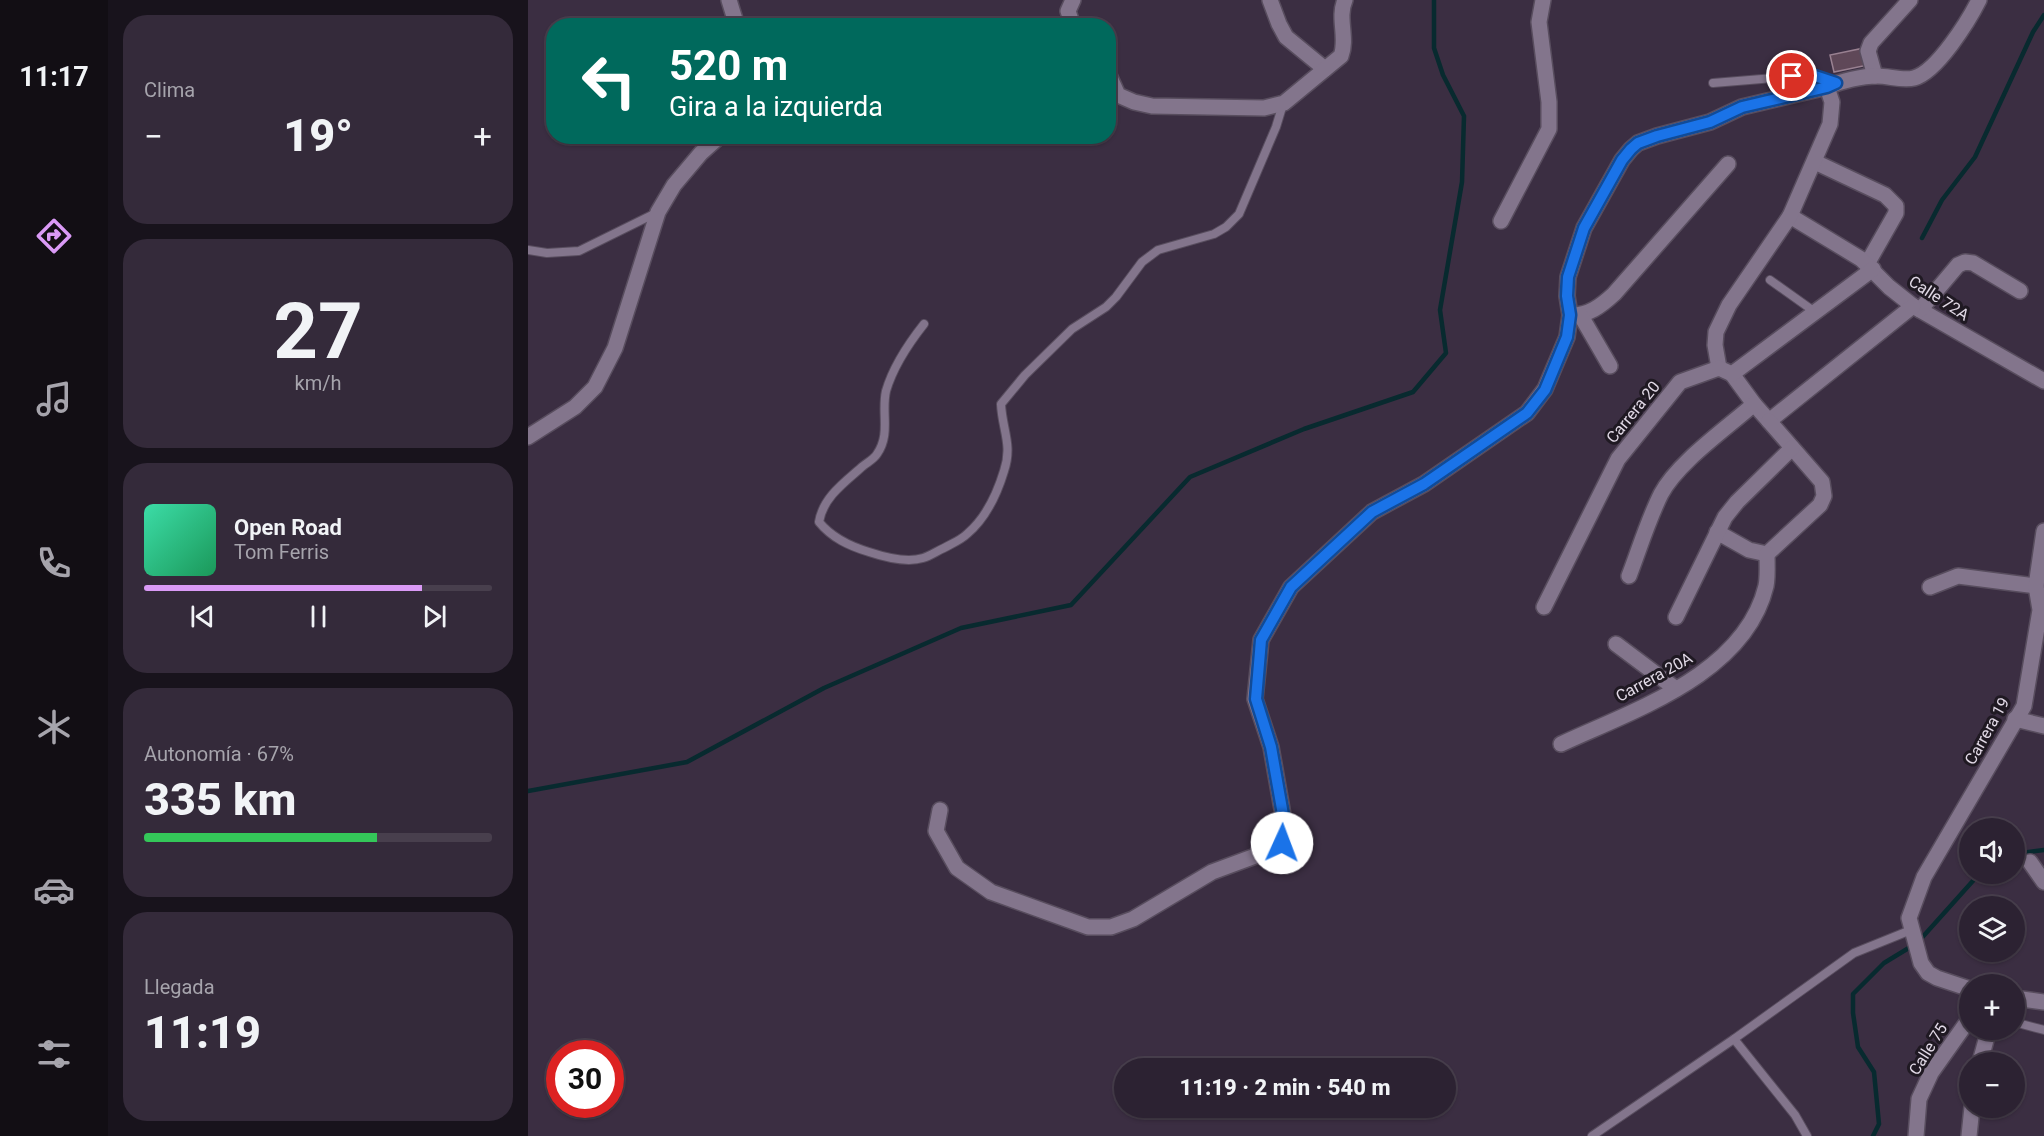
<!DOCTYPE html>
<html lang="es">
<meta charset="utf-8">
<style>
body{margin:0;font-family:Roboto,sans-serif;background:#342a3a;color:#f1f3f6;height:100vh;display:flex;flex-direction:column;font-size:22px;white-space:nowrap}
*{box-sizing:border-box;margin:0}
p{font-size:20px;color:#a6a4ac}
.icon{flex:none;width:33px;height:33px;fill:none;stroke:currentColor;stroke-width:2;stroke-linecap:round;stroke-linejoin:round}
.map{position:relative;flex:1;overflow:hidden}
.drawer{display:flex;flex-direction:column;gap:15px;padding:15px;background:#18131c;width:420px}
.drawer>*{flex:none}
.banner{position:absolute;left:18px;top:18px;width:570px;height:126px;border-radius:24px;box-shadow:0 2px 4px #0004,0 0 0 2px #483f4d;background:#00695c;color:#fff;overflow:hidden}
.fabs{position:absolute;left:1431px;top:818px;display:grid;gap:12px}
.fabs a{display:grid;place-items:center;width:66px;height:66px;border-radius:50%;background:#2c2232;box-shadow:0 2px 4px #0004,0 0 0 2px #483f4d;font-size:30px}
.speed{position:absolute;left:18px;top:1040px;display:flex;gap:12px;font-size:30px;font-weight:700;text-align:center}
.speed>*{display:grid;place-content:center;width:78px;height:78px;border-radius:50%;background:#2c2232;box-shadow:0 2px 4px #0004,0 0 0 2px #483f4d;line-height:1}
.speed .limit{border:9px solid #d22;background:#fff;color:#111}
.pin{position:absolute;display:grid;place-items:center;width:51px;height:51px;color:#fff;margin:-26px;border:3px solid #fff;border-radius:50%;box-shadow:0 2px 6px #0007}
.me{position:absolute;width:66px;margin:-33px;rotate:2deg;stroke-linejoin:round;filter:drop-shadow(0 0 4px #0008)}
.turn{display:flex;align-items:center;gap:21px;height:126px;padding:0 24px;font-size:27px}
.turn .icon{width:78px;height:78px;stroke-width:2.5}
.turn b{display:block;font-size:42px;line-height:51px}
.big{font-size:45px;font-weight:800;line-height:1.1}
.drawer .card{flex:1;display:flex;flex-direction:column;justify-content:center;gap:9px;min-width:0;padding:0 21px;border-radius:24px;background:#342a3a}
.drawer .dial{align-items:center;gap:0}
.dial b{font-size:78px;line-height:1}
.song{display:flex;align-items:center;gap:18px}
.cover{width:72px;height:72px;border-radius:9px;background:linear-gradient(135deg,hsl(160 70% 55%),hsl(150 70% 35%))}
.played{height:6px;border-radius:3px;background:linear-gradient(90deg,#da9af6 80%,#483f4d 80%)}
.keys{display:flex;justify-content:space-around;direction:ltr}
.heat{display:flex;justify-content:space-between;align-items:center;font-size:33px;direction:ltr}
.charge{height:9px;border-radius:4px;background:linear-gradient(90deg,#34c759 67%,#483f4d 0)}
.trip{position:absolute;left:586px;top:1058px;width:342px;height:60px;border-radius:30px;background:#2c2232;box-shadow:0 2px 4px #0004,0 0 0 2px #483f4d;font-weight:800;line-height:60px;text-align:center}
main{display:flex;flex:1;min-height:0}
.menu{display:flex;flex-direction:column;width:108px;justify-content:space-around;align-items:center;background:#120e14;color:#a6a4ac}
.menu .icon{width:42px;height:42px}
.menu .active{color:#da9af6}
.menu b{font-size:27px;color:#f1f3f6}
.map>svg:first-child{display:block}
</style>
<main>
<nav class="menu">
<b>11:17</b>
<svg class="icon active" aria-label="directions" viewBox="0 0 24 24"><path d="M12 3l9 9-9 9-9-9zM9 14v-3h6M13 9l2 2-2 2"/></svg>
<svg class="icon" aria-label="music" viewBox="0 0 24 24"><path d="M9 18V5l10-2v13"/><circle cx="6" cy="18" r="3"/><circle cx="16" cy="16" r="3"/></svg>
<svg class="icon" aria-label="phone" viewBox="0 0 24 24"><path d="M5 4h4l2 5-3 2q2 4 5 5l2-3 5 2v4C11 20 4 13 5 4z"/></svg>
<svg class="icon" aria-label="climate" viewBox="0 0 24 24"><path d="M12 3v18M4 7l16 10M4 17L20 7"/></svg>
<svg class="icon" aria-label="car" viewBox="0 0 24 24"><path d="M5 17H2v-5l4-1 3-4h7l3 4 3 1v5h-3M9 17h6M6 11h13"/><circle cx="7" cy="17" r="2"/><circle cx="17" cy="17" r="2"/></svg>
<svg class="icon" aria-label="filters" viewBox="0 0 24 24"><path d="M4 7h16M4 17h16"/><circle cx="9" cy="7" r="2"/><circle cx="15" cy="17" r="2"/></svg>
</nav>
<section class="drawer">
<div class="card"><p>Clima</p>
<div class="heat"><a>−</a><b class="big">19°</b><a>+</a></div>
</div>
<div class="card dial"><b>27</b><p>km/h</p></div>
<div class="card">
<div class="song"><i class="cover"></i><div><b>Open Road</b><p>Tom Ferris</p></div></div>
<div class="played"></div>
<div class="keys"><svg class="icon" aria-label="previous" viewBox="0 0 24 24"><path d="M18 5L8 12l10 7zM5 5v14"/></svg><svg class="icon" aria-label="pause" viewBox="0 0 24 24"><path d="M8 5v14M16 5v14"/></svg><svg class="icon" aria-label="next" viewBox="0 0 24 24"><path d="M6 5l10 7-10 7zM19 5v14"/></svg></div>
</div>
<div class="card"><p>Autonomía · 67%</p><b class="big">335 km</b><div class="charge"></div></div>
<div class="card"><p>Llegada</p><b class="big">11:19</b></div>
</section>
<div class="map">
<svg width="1516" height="1136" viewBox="0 0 1516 1136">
<rect width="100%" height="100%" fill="#3b2e42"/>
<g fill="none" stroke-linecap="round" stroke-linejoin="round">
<g stroke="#082a2f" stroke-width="4.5">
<path d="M1394,238L1414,200L1447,157L1505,32L1516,15"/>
<path d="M0,791L159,762L296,688L433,628L543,605L662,477L776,429L885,392L918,353L912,310L934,182L936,116L915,75L906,48V0"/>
<path d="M1486,854L1516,850"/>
<path d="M1391,941L1452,873"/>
<path d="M1345,1136L1351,1124L1346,1072L1330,1047L1325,1013V994L1356,963L1384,946"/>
</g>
</g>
<path fill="#5f4858" stroke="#998191" stroke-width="1.5" d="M1336,48L1340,65L1306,72L1302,55Z"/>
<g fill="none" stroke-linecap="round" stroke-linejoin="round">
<defs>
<g id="lane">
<path d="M1185,83L1284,75L1307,82"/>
<path d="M0,250L19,253L51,251L128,213"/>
<path d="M1242,280L1287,312"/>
<path d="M396,324C381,343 365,367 358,391C353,413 363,434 349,454C346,459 340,462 335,466C317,482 295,497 291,522C304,538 321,546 341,552C356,557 379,563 395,558C402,556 409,551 416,548C423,544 433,540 439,534C458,518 469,494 476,471C485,445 474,429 473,404L497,375L544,329L578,307L588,297L614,262L630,250L686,234L698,227L711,214L748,127L755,104"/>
<path d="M1486,1022L1516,1030"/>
<path d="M1206,1039L1267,1115L1279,1136"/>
<path d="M1064,1136L1206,1039L1326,953L1383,930"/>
</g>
<g id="street">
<path d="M201,0L209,26"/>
<path d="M545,0L540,11L545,26"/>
<path d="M742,0L751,24L758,37L797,69"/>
<path d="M580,73L590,95L606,102L624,106L736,108L756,103L813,56C820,38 809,18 817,0"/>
<path d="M1347,76L1340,51L1343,43L1382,0"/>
<path d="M1287,162L1357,195L1368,206V213L1339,264"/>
<path d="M1262,216L1333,259L1361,287L1385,306L1516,381"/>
<path d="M973,221L1021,129V102L1011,22L1015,0"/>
<path d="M1392,310L1430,265L1437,262L1445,263L1492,291"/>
<path d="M1042,315C1060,316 1073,306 1086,294L1200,164"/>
<path d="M1053,316L1082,366"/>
<path d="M1191,368L1187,345L1188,332L1201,305L1262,216L1302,124L1304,102L1299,87"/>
<path d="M1204,374L1226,404L1241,421L1385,306"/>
<path d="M0,437L47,407L67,387L87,348L130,212L146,185L173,153L192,136"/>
<path d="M1189,532L1221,550L1239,554"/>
<path d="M1239,554L1292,505L1296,496L1294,482L1241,421"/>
<path d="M1101,576C1111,550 1120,520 1133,494C1150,462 1198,429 1226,404"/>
<path d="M1402,587L1430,576L1508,586"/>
<path d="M1016,607L1090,459L1152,382L1191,368L1204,374L1345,269"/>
<path d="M1148,617L1197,517L1209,502L1264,448"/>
<path d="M1088,644L1148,689"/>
<path d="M1487,719L1516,726"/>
<path d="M1033,744C1106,710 1217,674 1238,586C1240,576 1239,564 1239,554"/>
<path d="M412,810L408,831L429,868L463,892L560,927H583L605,919L684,872L749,848L754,843L757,826L743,747L727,699L733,640L763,587L844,512L896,484L999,413L1017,389L1039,337L1042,315L1039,296L1040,277L1056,228L1094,160L1103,149L1110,143L1129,136L1182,122L1214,107L1299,87C1313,81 1334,76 1349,76C1361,76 1375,81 1386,78C1409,72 1441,20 1451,0"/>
<path d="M1502,862L1516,882"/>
<path d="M1442,989L1409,978L1400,973L1393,963L1381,918L1396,877L1496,706L1512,610L1508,586L1516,531"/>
<path d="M1486,998L1516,1002"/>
<path d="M1452,1062L1461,1029"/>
<path d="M1388,1136L1391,1099L1403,1073L1442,1018"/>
<path d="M1441,1136L1444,1107"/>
</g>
</defs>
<use href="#lane" stroke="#584d5e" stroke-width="10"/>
<use href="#street" stroke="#584d5e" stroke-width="18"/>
<use href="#lane" stroke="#83758c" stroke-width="8"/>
<use href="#street" stroke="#83758c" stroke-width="15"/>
</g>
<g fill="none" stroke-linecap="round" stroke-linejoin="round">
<defs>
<path id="route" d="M754,843L757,826L743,747L728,699L733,640L763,587L844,512L896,484L999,413L1017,390L1039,337L1042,315L1039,296L1040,277L1056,228L1094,160L1103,149L1110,143L1129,136L1182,122L1214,107L1299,87L1308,83L1284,75L1264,76"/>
</defs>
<use href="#route" stroke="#114b97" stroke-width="15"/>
<use href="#route" stroke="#1a73e8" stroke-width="10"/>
</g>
<g text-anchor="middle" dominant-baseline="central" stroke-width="6" stroke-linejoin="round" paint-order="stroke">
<g font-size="16" fill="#e2dae7" stroke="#1f1922">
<text transform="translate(1411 298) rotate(33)">Calle 72A</text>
<text transform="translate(1105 412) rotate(-51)">Carrera 20</text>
<text transform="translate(1126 677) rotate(-29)">Carrera 20A</text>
<text transform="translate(1459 731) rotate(-61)">Carrera 19</text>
<text transform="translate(1400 1049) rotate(-58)">Calle 75</text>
</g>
</g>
</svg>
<div class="fabs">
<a><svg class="icon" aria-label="sound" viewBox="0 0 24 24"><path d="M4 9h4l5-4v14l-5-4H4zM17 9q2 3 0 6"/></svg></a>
<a><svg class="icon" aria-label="layers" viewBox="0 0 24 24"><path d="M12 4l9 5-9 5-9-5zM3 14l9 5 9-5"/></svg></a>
<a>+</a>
<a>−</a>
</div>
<div class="speed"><div class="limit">30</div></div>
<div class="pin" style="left:1264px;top:76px;background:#d93025"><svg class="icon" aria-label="arrive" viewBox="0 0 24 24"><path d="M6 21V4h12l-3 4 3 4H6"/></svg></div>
<svg class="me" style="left:754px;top:843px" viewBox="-20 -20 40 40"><circle r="19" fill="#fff"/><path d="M0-13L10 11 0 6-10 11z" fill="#1a73e8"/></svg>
<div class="trip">11:19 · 2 min · 540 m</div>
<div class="banner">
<div class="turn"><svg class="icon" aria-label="left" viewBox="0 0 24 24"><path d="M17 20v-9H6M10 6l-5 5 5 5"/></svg><div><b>520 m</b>Gira a la izquierda</div></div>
</div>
</div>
</main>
